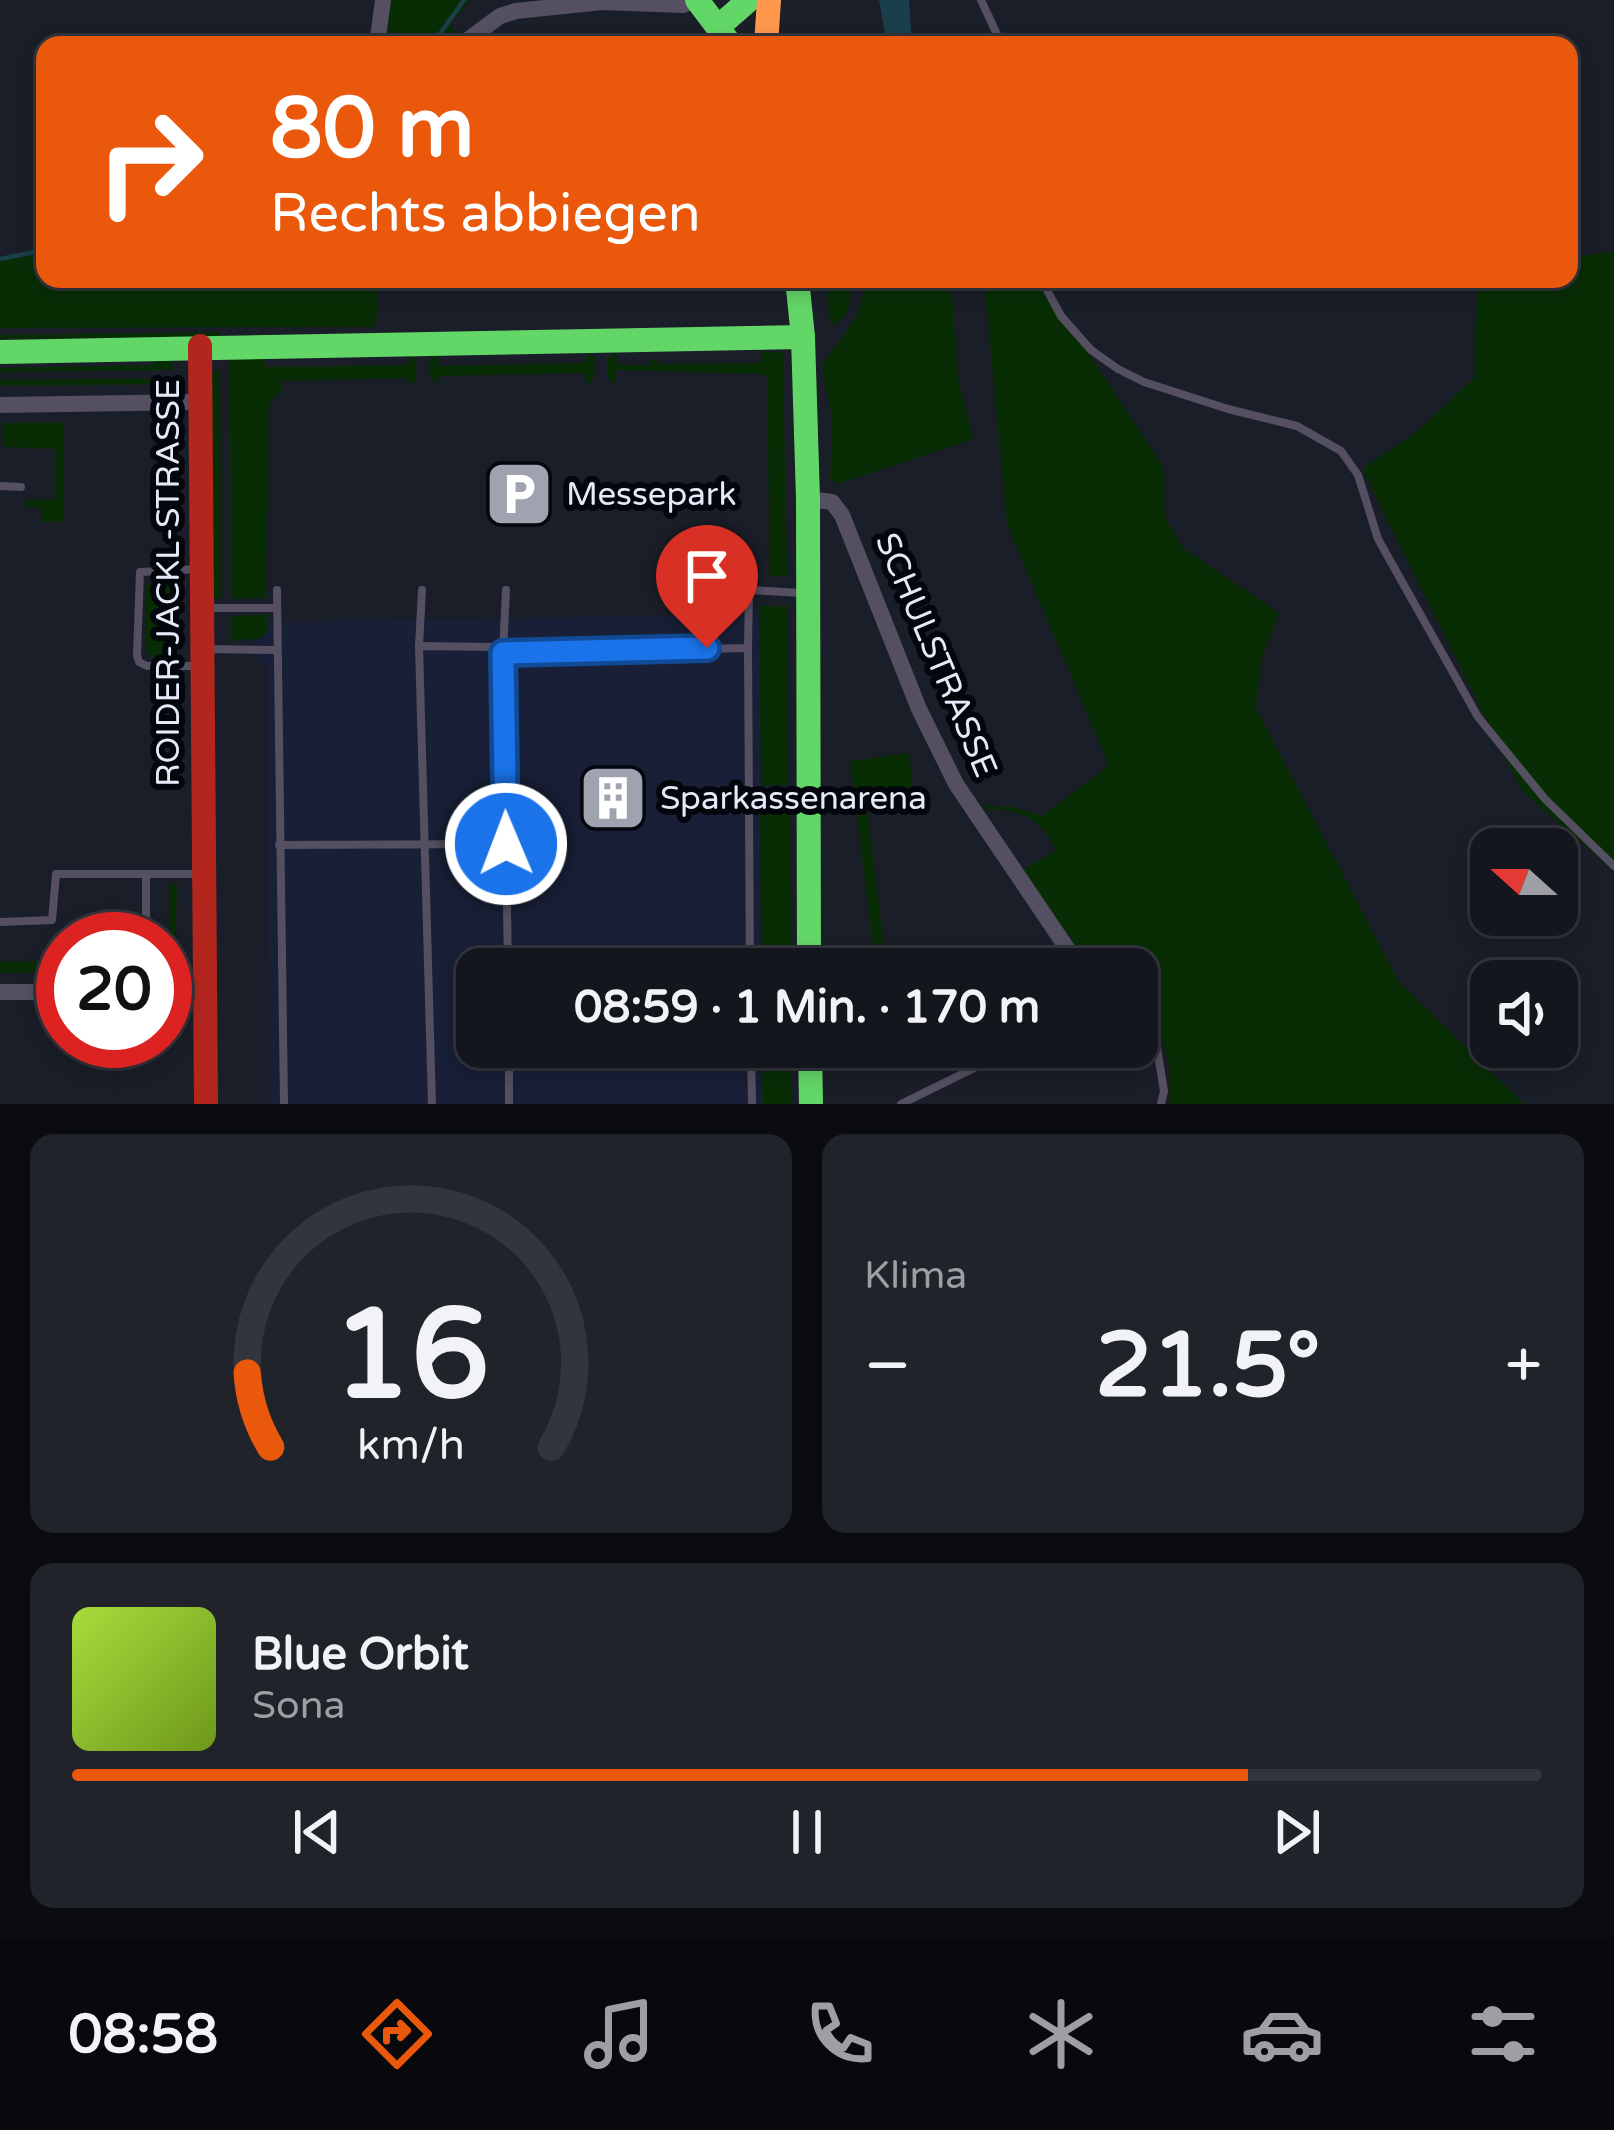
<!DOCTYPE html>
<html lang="de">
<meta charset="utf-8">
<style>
body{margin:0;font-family:"Varela Round",sans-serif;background:#21232b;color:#f1f3f6;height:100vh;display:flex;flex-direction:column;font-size:45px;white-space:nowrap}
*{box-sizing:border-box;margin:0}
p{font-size:39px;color:#9d9fa4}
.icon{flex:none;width:66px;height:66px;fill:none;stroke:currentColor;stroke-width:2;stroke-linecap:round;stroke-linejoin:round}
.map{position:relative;height:1104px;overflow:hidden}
.panel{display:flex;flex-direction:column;gap:30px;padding:30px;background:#0b0c10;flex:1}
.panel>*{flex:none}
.guide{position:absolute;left:36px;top:36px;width:1542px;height:252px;border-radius:24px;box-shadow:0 6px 18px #0003,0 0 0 3px #33353c;background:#ea580c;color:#fff;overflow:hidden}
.needle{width:78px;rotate:291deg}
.fabs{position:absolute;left:1470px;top:828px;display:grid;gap:24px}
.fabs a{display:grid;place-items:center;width:108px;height:108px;border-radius:24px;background:#14161e;box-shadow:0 6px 18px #0003,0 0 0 3px #33353c;font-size:60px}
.speed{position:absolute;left:36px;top:912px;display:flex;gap:24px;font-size:60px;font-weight:700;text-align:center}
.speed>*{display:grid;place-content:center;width:156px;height:156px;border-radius:50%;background:#14161e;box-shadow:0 6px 18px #0003,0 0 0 3px #33353c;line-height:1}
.speed .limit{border:18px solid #d22;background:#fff;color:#111}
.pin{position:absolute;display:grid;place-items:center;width:102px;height:102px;color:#fff;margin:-123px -51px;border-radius:50% 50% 50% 0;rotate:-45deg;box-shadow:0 0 12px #0007}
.pin .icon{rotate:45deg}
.me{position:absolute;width:132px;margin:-66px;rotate:359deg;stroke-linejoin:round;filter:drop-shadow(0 0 9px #0008)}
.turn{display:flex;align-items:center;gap:42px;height:252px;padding:0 36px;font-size:54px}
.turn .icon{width:156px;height:156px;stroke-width:2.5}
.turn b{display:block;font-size:84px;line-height:102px}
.big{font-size:90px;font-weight:700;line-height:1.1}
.panel .widget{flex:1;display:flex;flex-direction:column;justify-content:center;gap:18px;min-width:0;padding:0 42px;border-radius:24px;background:#21232b}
.panel .dial{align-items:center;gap:0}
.dial svg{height:312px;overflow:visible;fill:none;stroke:#33353c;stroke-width:7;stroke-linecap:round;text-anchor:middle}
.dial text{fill:#f1f3f6;stroke:none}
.song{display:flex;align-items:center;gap:36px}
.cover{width:144px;height:144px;border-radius:18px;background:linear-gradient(135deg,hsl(80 70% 55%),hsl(80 70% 35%))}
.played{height:12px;border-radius:6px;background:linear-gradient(90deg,#ea580c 80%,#33353c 80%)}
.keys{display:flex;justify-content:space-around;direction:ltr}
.heat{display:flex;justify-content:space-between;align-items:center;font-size:66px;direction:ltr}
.panel .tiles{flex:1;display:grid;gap:30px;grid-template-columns:1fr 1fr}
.widget:last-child{grid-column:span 2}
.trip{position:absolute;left:456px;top:948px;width:702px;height:120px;border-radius:24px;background:#14161e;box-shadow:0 6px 18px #0003,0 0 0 3px #33353c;font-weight:700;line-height:120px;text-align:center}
.menu{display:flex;height:192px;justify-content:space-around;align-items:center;background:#08090c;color:#9d9fa4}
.menu .icon{width:84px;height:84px}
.menu .active{color:#ea580c}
.menu b{font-size:54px;color:#f1f3f6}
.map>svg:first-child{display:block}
</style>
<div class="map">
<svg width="1614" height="1104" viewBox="0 0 1614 1104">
<rect width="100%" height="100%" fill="#1a1e28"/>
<path fill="#181f36" d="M771,614L773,969H477V1047H773L774,1104H270L267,666L257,661L256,639L264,636L266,622Z"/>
<g fill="#082d05">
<path d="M383,0H471L449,25L466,41L461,45H377Z"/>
<path d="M45,250V279H379L376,327L0,328V259Z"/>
<path d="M1614,251V871L1522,791L1362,469L1420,429L1475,377L1477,279H1569V258Z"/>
<path d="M866,279H951L958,379L974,439L837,484L830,479L832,421L822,365C844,330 860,326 866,279Z"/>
<path d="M984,279H1056L1053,300L1163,466L1165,518L1183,548L1279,613L1261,661L1256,708L1399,982L1524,1104H1170L1169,1064L1157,1021L1137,1009V969H1092L1023,870L1056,850C1040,817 1021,810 986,809L981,805L1013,807L1042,816L1109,765L1007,525Z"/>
<path d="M854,281L847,312L835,325L830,323L826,283Z"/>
<path d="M219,332V337L0,339V335Z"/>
<path d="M585,350L595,358L594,378L586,385L585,373L438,376V385L429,377L430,357L438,353L439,366L585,363Z"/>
<path d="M616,351L617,365H650L651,359H657L658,364L761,363L762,351L783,353L787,576H770L767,378L761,374L616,370L615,385L607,377V360Z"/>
<path d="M408,352L416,361L415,380L408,385L407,378L281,381V391L271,401L268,413L266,598L232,599L229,353L264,354L265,367L407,365Z"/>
<path d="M155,354L172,355L173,370L0,372V368L154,365Z"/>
<path d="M220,367L222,599L210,598L208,378Z"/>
<path d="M173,378V395H167L166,384L0,386V380Z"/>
<path d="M64,422V522H41V508L26,507V500L55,499V449L4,447V423Z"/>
<path d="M154,578L174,579L176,658H153L146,650L145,588Z"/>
<path d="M759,606H787L788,785L761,786Z"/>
<path d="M267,614V631L261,638L231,641L232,616Z"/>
<path d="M909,753L915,803L867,809L886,960L875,962L850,761Z"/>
<path d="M790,801L791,969H761L760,802Z"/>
<path d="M169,884H177L175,970H165V961H169Z"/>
<path d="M63,961V972L0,973V962Z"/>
<rect x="762" y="1047" width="29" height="57"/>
</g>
<path fill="#1a3f4b" d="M879,0H909L912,45H887Z"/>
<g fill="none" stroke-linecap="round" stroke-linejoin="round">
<g stroke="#1a3f4b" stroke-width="4.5">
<path d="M432,45L464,0"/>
<path d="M0,259L45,250"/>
</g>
<g stroke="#545061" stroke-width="8">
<path d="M981,0L1002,45"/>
<path d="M1041,279L1061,316L1091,350L1118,369L1144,382L1228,409L1297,426L1341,451L1358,475L1378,539L1478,717L1545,799L1614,866"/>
<path d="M0,486L21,487"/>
<path d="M199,569L140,572L137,655L139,662L147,666H200"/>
<path d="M277,590L284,1104"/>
<path d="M206,608H277"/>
<path d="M419,646L422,590"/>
<path d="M748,648L750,969"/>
<path d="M206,649L276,650"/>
<path d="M749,794L801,792"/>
<path d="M279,845L506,844L503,653L748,648L749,590L802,593"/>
<path d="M506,845L508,969"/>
<path d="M0,922L52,920L56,874H202"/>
<path d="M146,939V876"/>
<path d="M1137,1023L1155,1036L1164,1091L1161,1104"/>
<path d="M509,1047V1104"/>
<path d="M751,1047L752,1104"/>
<path d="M432,1104L419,646L496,647L503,653L506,590"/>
<path d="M901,1104L1017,1047"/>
</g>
<g stroke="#545061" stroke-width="16">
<path d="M377,45L383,0"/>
<path d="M461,45L500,16L516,11L602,2L683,5L697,0"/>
<path d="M0,405L200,402"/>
<path d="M808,499L832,502L842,515L919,709L956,784L1081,969"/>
<path d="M165,991H204"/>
<path d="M0,992H63"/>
</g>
<g stroke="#63d668" stroke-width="24">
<path d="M697,0L731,45"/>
<path d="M718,27L749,0"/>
<path d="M797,279L803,337L808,499L809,969"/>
<path d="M0,352L803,337"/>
<path d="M810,1047L811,1104"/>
</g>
<path stroke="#ff974d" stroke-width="24" d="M766,45L769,0"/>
<path stroke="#b3261e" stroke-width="24" d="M200,346L206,1104"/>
</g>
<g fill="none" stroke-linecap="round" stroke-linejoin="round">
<defs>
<path id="route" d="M506,844L503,653L707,648"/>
</defs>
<use href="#route" stroke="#114b97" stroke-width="30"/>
<use href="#route" stroke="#1a73e8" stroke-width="21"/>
</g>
<defs>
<symbol id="parking-square" viewBox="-11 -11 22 22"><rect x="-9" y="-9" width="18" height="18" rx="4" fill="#9ea3af" stroke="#04060e"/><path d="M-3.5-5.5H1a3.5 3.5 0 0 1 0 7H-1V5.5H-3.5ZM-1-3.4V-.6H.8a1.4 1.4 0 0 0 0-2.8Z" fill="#fff"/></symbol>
<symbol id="building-square" viewBox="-11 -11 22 22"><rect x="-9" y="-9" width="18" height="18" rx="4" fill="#9ea3af" stroke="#04060e"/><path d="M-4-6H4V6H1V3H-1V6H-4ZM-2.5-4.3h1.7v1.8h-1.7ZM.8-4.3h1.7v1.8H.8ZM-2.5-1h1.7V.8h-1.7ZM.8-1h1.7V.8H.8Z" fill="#fff"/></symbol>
</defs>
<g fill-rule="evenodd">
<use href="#parking-square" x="481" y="456" width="76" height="76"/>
<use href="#building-square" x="575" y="760" width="76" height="76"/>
</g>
<g text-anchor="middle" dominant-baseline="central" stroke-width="12" stroke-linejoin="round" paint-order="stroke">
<g font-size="33" fill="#e5eaf8" stroke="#04060e" text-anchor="start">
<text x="566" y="494">Messepark</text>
<text x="660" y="798">Sparkassenarena</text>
</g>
<g font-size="33" fill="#e5eaf8" stroke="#04060e">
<text transform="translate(168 583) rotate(-90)">ROIDER-JACKL-STRASSE</text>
<text transform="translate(936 655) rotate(67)">SCHULSTRASSE</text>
</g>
</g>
</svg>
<div class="fabs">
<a><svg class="needle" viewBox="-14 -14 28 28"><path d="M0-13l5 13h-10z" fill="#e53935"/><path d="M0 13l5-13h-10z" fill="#9d9fa4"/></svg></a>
<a><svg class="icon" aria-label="sound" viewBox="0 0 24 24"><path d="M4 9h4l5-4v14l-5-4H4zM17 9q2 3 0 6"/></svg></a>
</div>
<div class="speed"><div class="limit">20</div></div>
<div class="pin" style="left:707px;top:648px;background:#d93025"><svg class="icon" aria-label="arrive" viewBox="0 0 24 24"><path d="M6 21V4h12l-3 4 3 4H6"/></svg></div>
<svg class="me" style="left:506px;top:844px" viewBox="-20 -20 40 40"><circle r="17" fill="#1a73e8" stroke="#fff" stroke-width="3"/><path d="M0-11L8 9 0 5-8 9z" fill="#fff"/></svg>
<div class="trip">08:59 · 1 Min. · 170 m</div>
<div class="guide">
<div class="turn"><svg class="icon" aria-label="right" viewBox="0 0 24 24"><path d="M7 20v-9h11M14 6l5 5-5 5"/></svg><div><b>80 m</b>Rechts abbiegen</div></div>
</div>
</div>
<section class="panel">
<div class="tiles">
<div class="widget dial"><svg viewBox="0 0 100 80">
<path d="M14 69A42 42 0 1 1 86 69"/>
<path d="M14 69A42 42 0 0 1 8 50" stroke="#ea580c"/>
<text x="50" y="56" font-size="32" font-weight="700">16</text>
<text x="50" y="72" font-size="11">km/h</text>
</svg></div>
<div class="widget"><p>Klima</p>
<div class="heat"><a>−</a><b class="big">21.5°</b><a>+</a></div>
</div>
<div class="widget">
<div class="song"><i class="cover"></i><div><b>Blue Orbit</b><p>Sona</p></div></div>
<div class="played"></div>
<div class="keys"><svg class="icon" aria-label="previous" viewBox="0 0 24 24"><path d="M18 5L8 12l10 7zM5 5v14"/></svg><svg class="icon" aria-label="pause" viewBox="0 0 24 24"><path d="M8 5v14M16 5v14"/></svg><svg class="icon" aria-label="next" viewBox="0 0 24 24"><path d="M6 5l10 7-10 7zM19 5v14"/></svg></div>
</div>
</div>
</section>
<nav class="menu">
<b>08:58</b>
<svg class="icon active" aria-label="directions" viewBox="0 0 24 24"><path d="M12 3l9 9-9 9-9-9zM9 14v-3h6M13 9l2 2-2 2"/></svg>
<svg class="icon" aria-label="music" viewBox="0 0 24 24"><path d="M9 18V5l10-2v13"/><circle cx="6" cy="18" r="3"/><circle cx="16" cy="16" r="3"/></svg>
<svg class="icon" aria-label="phone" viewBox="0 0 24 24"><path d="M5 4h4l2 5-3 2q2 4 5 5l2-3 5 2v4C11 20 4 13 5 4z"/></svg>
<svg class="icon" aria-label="climate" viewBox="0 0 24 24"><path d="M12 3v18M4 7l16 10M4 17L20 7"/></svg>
<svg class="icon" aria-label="car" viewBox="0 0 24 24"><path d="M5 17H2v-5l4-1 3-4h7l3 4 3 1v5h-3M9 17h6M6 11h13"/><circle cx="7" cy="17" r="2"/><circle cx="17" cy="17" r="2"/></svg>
<svg class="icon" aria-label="filters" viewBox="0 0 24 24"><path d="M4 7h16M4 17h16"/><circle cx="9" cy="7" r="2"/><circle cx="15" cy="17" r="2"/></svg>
</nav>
